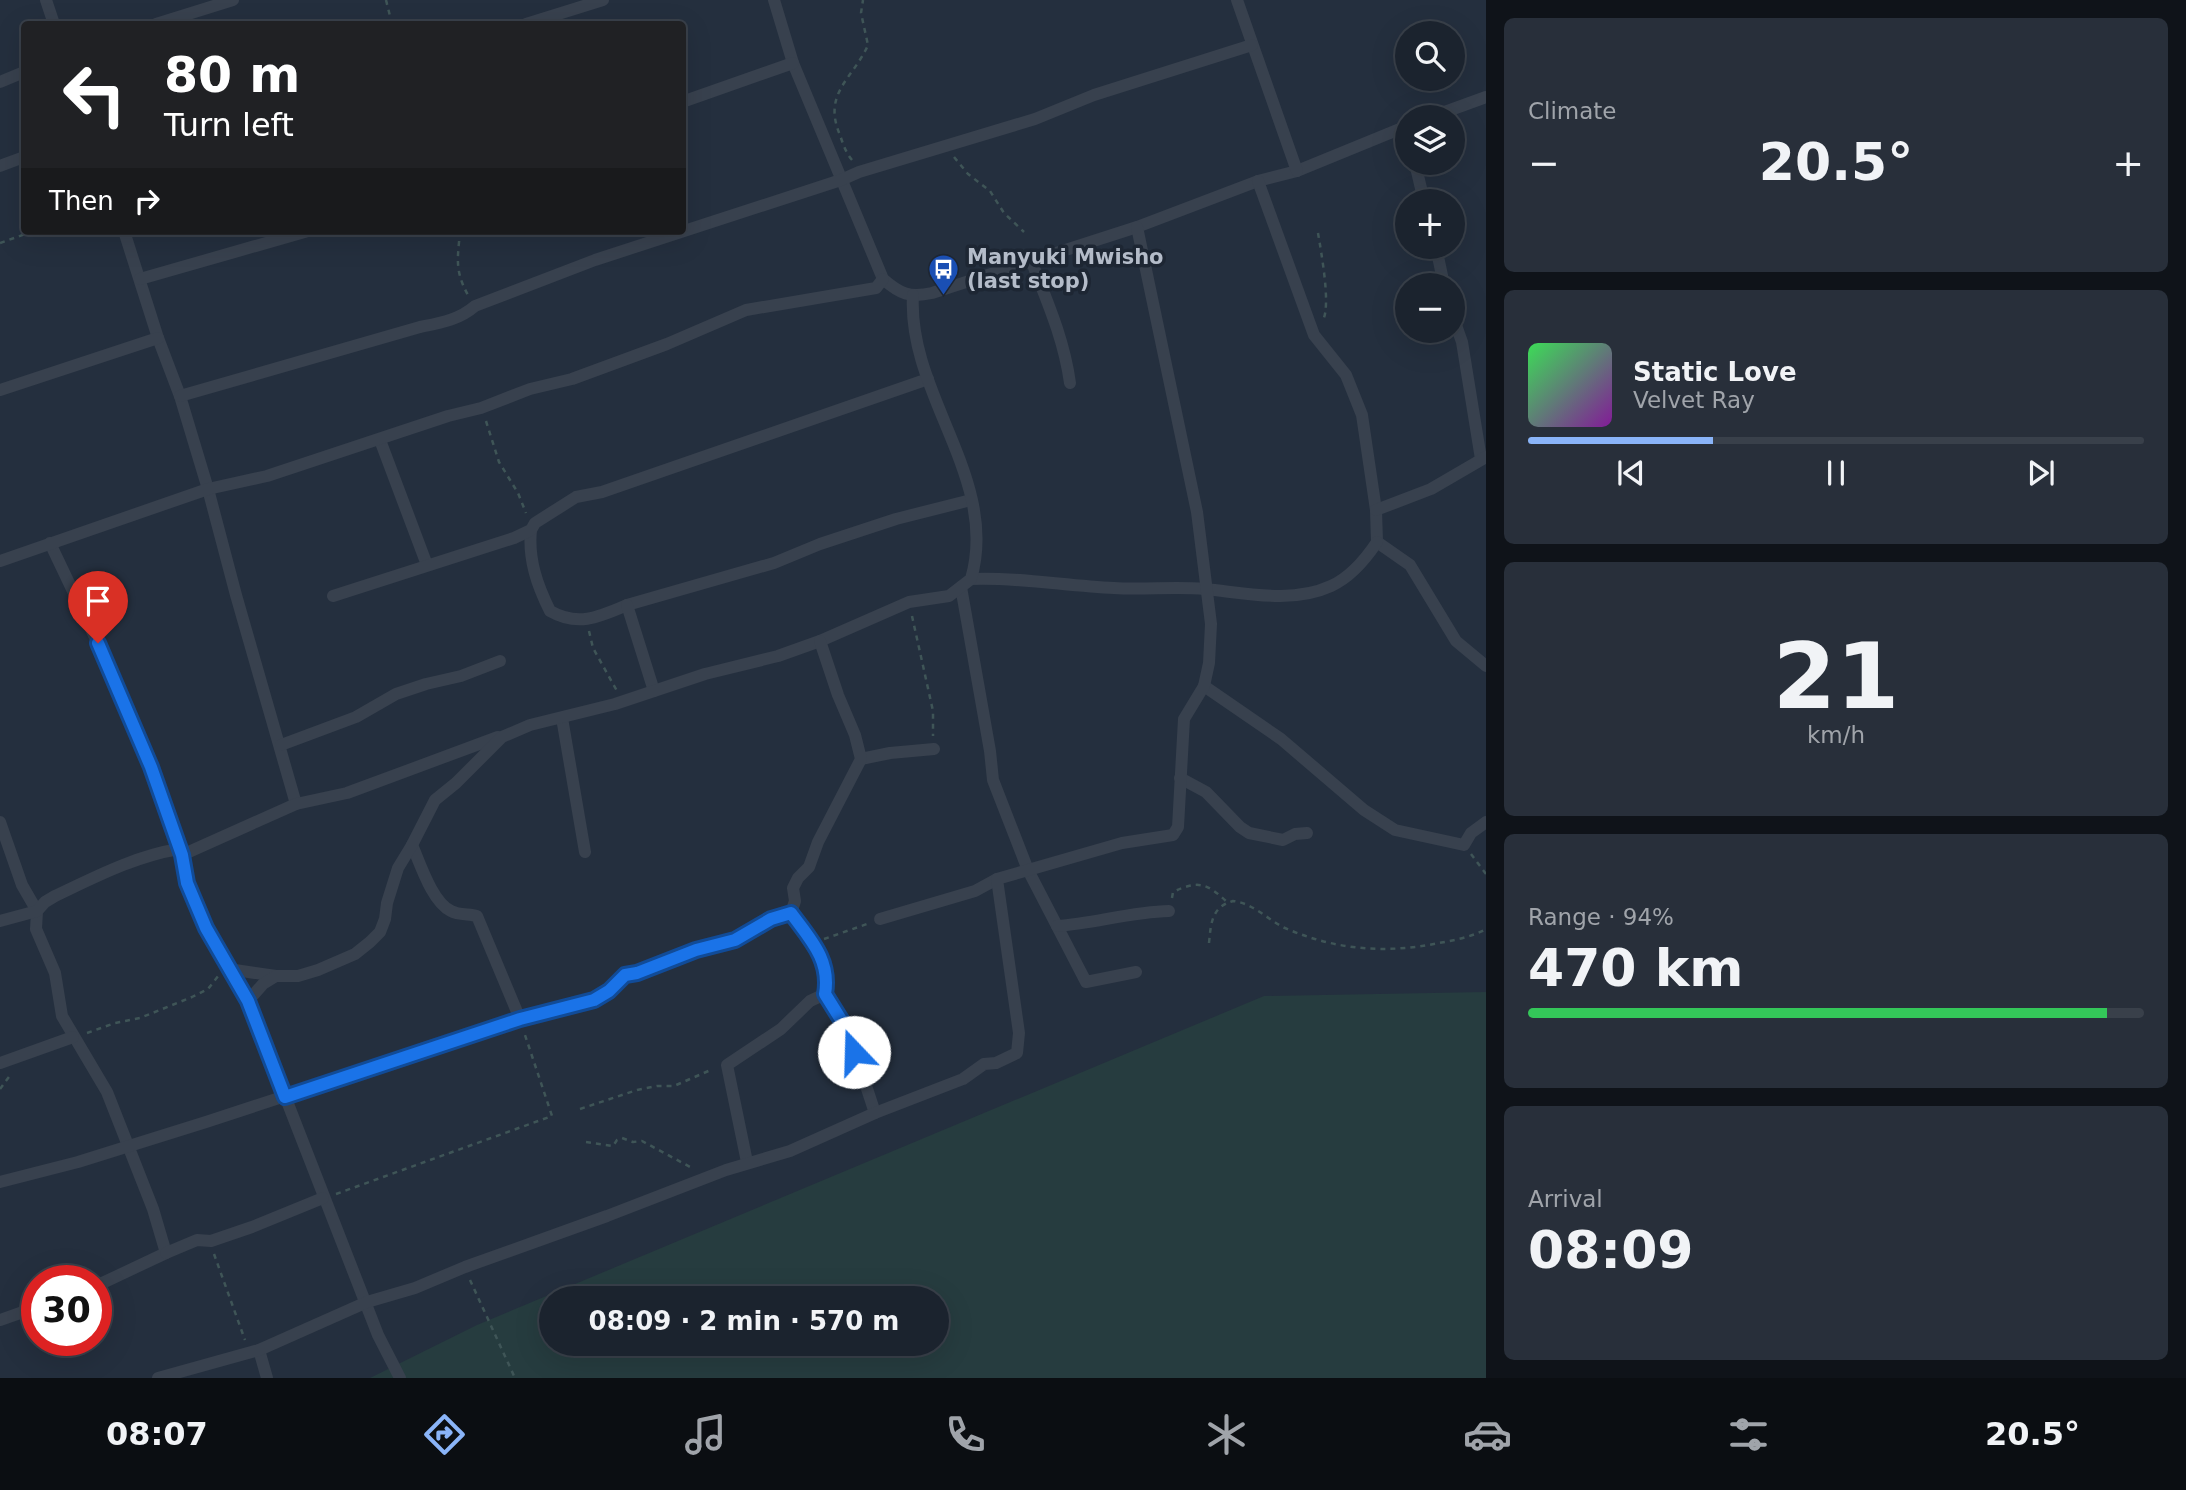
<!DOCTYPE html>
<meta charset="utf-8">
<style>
body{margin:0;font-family:"DejaVu Sans",sans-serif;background:#282f3a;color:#f1f3f6;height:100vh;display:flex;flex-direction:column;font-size:26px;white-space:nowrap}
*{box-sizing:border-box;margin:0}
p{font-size:23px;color:#a0a4aa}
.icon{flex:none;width:38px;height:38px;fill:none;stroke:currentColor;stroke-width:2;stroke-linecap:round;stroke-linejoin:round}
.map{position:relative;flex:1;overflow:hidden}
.side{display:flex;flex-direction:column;gap:18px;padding:18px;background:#0f1319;width:700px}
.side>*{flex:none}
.guide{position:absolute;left:21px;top:21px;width:665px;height:214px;border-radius:7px;box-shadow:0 7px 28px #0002,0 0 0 2px #39404a;background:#202124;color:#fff;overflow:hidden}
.tools{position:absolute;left:1395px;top:21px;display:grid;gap:14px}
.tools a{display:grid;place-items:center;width:70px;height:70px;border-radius:50%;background:#1b232e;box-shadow:0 7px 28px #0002,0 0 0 2px #39404a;font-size:35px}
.speed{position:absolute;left:21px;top:1265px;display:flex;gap:14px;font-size:35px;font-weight:700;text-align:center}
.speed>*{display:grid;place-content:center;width:91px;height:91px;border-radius:50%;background:#1b232e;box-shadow:0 7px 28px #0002,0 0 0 2px #39404a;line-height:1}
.speed .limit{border:10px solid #d22;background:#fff;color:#111}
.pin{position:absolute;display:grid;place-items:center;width:60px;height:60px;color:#fff;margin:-72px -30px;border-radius:50% 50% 50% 0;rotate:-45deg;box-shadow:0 0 7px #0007}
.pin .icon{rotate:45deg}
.me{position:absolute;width:77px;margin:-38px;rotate:339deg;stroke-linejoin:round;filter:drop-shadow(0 0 5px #0008)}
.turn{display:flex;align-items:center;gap:24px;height:147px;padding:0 28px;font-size:32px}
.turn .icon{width:91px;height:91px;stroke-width:2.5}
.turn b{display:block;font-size:49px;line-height:60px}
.then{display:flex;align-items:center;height:66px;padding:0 28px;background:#0003;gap:14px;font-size:26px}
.big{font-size:52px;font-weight:700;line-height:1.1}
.side .card{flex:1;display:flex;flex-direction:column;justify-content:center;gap:10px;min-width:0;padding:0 24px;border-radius:10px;background:#282f3a}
.side .dial{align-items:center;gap:0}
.dial b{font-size:91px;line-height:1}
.song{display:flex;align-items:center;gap:21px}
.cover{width:84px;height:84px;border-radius:10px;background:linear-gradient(135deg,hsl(130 70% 55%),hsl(290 70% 35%))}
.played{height:7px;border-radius:4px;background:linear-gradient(90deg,#8ab4f8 30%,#39404a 30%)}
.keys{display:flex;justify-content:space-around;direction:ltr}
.heat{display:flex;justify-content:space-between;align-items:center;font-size:38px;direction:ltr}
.charge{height:10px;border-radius:5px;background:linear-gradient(90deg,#34c759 94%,#39404a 0)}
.trip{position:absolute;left:539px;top:1286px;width:410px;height:70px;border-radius:35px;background:#1b232e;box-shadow:0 7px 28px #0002,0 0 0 2px #39404a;font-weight:700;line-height:70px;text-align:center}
.tabs{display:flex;height:112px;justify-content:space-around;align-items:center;background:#0b0e12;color:#a0a4aa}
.tabs .icon{width:49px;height:49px}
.tabs .selected{color:#8ab4f8}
.tabs b{font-size:32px;color:#f1f3f6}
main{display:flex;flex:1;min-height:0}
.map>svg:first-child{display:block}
</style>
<main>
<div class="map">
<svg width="1486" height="1378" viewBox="0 0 1486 1378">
<rect width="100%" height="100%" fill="#242f3e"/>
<path fill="#263c3f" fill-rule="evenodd" d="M1486,992V1378H370L477,1325L1264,996ZM551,1298H936V1344H551Z"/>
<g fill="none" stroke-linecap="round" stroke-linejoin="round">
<g stroke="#3f5557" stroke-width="2.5" stroke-dasharray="5 5" stroke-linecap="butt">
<path d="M386,0L392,24"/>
<path d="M954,157L968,174L990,191L1004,213L1024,232"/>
<path d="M852,160C846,153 843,144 840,135C822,93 853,79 868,45L861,13L863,0"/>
<path d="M460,231C458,257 454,270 468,295"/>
<path d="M1318,233C1321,251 1331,305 1323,320"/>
<path d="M0,243L34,231"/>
<path d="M486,421L499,462L518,493L526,513"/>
<path d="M912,616L933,711V736"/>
<path d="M589,631L593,648L617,691"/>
<path d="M1471,854L1486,874"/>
<path d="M1172,898L1173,892C1198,880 1207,883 1227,902"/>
<path d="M824,939L867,924"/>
<path d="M1209,943C1211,924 1211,907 1233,901C1253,903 1268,920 1285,928C1335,950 1386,954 1439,943C1455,940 1472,937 1486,929"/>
<path d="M87,1033L115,1023L140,1018L192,997L208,989L219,975"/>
<path d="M0,1089L11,1074"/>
<path d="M580,1109L637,1090L657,1086H674L713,1069"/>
<path d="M586,1142L613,1146L617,1140L622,1138L633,1142L642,1141L692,1168"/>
<path d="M336,1194L552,1116L524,1032"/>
<path d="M214,1254L245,1340"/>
<path d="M470,1280L515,1378"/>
</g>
<g stroke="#38414e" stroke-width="12">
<path d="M46,0L54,24"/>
<path d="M774,0L793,63L883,279C900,294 910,298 932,293L1137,227L1258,181L1297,171L1407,126"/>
<path d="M1237,0L1297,171"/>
<path d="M156,24L233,0"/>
<path d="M526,24L603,0"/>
<path d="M0,82L24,72"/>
<path d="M682,102L793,63"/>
<path d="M1431,117L1486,97"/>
<path d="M1415,163L1424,201"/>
<path d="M0,166L24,157"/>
<path d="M1258,181L1314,335L1346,375L1362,415L1376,510L1377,542L1410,565L1456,641L1486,666"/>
<path d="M124,231L158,338L180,396L208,489L236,595L296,804"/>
<path d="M1436,247L1444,285"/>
<path d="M1031,260C1047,301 1064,339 1070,383"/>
<path d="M140,279L308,231"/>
<path d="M1452,314L1462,342L1481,459"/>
<path d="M0,390L158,338"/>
<path d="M180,396L420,327C440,323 459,320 475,306L595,260L841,180L859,172L1035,119L1094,95L1252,45"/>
<path d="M380,440L427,565"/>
<path d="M1376,510L1431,489L1486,457"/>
<path d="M531,530C528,559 537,585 550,611C578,627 599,617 627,605L774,563L820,544L896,519L971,500"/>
<path d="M50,543L110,669L151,767L182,855L187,883L206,928L248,1001L378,1335L400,1378"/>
<path d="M0,561L208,489L267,476L448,416L481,408L530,389L572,379L667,344L746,310L876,288L883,279"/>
<path d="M971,579C1019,577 1066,586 1114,588C1145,590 1175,586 1205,589C1246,593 1292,604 1331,586C1351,577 1365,560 1377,542"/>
<path d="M961,587L990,751L993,780L1028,870L1086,982L1136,972"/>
<path d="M333,596L514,538L531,530L535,523L576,497L602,492L928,379"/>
<path d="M627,605L654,691"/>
<path d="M1204,686L1281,739L1364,810L1395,830L1464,845L1471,833L1486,822"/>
<path d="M562,718L585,852"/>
<path d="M281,745L356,717L396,694L426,684L461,676L500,661"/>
<path d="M861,759L890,753L934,749"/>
<path d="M1180,778L1206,792L1240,827L1249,833L1283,840L1295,834L1307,833"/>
<path d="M0,822L22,885L37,911L36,929L55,973L62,1016L107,1092L153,1209L166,1253L96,1286"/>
<path d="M412,845C420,863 432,902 451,911C458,915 469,914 477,916L520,1019"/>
<path d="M182,855L296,804L347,793L498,737"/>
<path d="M880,919L975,891L997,879"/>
<path d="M0,921L37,911L45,902L55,896C95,877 135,856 179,849"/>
<path d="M1057,926C1095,923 1131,912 1169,911"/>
<path d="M228,969L276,976"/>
<path d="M825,994L848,1031L875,1113"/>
<path d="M248,1001L263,984L276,976H298L318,970L355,954L370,942L380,932L385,919L387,903L398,868L412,845L435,800L456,783L502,737L530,725L615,704L705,674L778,656L820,641L909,602L949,596L971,579C1000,479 907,394 913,295"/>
<path d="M0,1063L73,1037"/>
<path d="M747,1162L727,1065L781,1029L810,1001L825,994C831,959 810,939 791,913"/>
<path d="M0,1182L78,1162L206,1122L520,1019L600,997L625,975L637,973L697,950L735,940L771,919L791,913L795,901L793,888L798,878L809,867L818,842L861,759L855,735L838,695L820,641"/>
<path d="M166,1253L197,1240L211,1241L252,1227L323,1198"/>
<path d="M0,1320L37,1307"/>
<path d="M259,1350L267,1378"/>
<path d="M158,1378L259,1350L367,1302L415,1288L465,1267L607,1216L726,1170L790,1151L875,1113L963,1079L984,1064L996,1063L1017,1053L1019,1033L997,879L1122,843L1173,835L1178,827L1184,719L1204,686L1209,663L1211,624L1197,512L1137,227"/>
</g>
</g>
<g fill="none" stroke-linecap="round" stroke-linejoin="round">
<defs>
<path id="route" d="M98,643L151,767L182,855L187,883L206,928L248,1001L285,1097L520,1019L594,1000L609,991L625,975L637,973L696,950L735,940L771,919L791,913C810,939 831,960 825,994L848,1031L854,1052"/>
</defs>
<use href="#route" stroke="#114b97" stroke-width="18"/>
<use href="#route" stroke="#1a73e8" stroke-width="12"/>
</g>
<defs>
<symbol id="bus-pin" viewBox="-11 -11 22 30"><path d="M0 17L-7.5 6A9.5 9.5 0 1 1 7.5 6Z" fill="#1a4fb4" stroke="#1d2633"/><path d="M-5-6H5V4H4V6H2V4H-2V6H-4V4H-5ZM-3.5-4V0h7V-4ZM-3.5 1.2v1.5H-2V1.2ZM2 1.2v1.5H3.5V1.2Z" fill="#fff"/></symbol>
</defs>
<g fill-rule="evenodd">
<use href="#bus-pin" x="926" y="252" width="35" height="47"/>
</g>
<g text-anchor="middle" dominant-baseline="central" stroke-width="7" stroke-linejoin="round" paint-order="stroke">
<g font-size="21" font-weight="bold" fill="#b4bcc9" stroke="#1d2633" text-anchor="start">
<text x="967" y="257">Manyuki Mwisho<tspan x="967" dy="24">(last stop)</tspan></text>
</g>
</g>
</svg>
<div class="tools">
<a><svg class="icon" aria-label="search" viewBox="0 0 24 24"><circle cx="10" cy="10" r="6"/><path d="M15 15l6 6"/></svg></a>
<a><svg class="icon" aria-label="layers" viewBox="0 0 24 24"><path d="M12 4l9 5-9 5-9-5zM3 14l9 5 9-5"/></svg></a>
<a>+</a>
<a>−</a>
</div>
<div class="speed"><div class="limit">30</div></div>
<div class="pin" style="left:98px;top:643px;background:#d93025"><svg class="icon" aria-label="arrive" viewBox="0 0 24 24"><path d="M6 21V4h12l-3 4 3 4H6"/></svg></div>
<svg class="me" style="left:854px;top:1052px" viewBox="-20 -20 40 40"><circle r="19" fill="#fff"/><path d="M0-13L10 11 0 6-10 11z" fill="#1a73e8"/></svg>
<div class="trip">08:09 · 2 min · 570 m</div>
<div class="guide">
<div class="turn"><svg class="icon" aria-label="left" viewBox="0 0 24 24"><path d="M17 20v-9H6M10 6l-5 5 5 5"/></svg><div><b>80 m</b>Turn left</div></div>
<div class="then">Then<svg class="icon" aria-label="right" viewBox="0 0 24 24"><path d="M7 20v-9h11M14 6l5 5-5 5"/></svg></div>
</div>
</div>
<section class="side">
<div class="card"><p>Climate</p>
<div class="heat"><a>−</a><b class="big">20.5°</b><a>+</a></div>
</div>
<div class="card">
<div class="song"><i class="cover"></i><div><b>Static Love</b><p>Velvet Ray</p></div></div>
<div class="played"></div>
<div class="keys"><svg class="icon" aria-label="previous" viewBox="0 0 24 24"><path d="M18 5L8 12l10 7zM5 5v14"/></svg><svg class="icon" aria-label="pause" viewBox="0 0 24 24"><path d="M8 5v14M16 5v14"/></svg><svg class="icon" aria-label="next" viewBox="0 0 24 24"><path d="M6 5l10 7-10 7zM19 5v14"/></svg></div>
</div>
<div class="card dial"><b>21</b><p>km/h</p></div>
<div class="card"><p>Range · 94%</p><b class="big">470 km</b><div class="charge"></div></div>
<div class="card"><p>Arrival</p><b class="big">08:09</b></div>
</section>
</main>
<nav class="tabs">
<b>08:07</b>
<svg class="icon selected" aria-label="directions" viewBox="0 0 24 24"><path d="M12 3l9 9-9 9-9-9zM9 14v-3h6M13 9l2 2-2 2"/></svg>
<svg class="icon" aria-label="music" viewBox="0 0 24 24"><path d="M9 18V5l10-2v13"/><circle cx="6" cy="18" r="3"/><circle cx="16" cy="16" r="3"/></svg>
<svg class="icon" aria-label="phone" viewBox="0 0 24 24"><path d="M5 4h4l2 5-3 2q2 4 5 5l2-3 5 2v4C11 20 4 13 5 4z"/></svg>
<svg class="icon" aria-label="climate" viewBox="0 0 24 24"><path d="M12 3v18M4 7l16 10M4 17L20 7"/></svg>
<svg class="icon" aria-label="car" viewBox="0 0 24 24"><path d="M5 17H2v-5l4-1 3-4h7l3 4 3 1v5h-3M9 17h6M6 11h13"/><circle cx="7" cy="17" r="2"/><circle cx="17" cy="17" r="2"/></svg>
<svg class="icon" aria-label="filters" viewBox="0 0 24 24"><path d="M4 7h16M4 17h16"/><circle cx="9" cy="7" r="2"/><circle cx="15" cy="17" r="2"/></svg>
<b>20.5°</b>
</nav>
